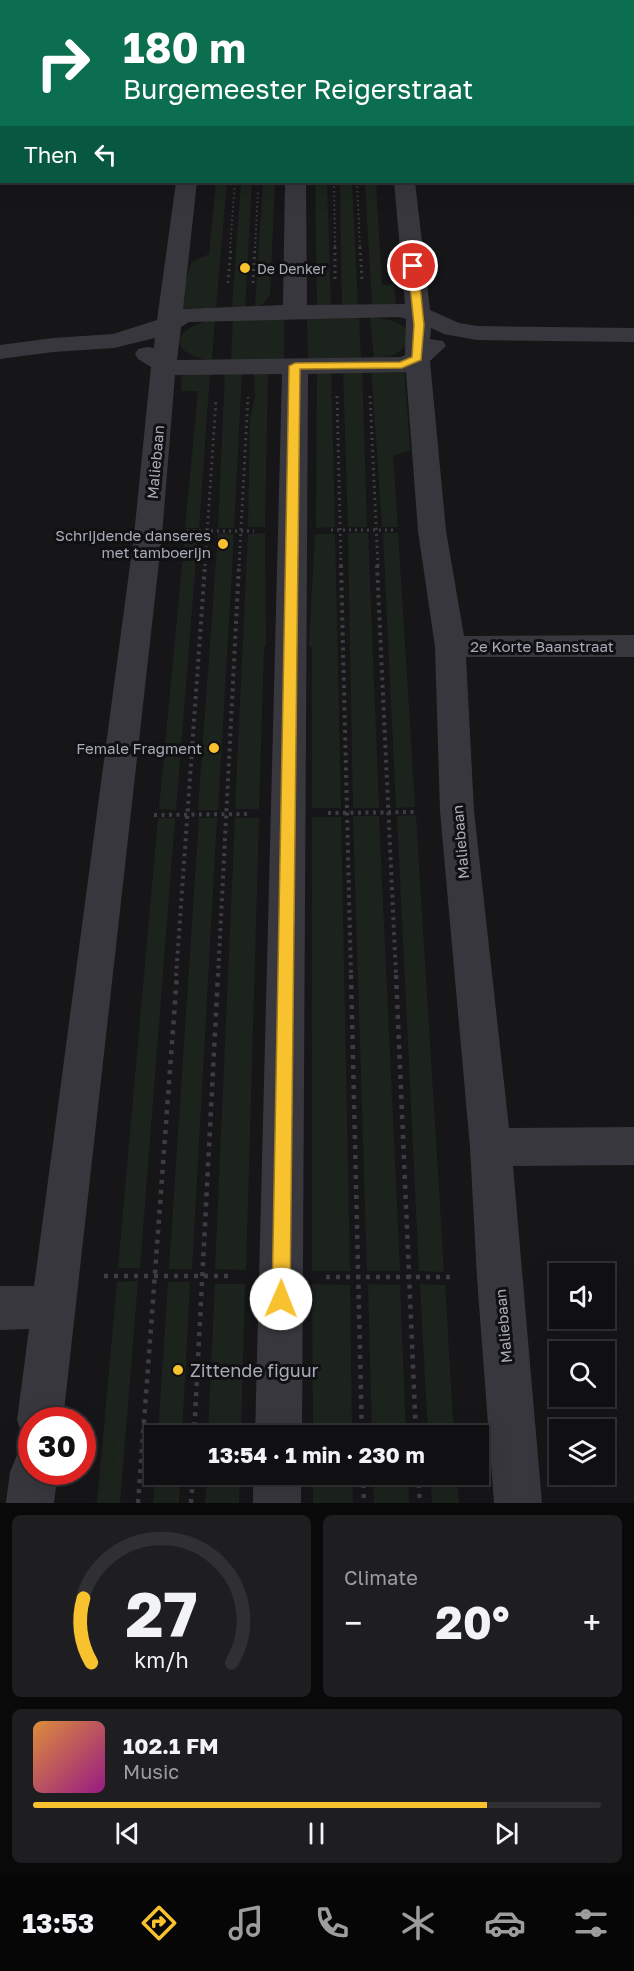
<!DOCTYPE html>
<meta charset="utf-8">
<style>
body{margin:0;font-family:"Golos Text",sans-serif;background:#1e1e20;color:#f1f3f6;height:100vh;display:flex;flex-direction:column;font-size:22px;white-space:nowrap}
*{box-sizing:border-box;margin:0}
p{font-size:20px;color:#9c9d9f}
.icon{flex:none;width:33px;height:33px;fill:none;stroke:currentColor;stroke-width:2;stroke-linecap:round;stroke-linejoin:round}
.map{position:relative;height:1503px;overflow:hidden}
.sheet{display:flex;flex-direction:column;gap:12px;padding:12px;background:#09090a;flex:1}
.sheet>*{flex:none}
.top-card{position:absolute;left:0px;top:0px;width:634px;height:183px;box-shadow:0 6px 24px #0002,0 0 0 2px #303032;background:#0b6e4f;color:#fff;overflow:hidden}
.controls{position:absolute;left:549px;top:1263px;display:grid;gap:12px}
.controls a{display:grid;place-items:center;width:66px;height:66px;border-radius:0px;background:#101012;box-shadow:0 6px 24px #0002,0 0 0 2px #303032;font-size:30px}
.speed{position:absolute;left:18px;top:1407px;display:flex;gap:12px;font-size:30px;font-weight:700;text-align:center}
.speed>*{display:grid;place-content:center;width:78px;height:78px;border-radius:50%;background:#101012;box-shadow:0 6px 24px #0002,0 0 0 2px #303032;line-height:1}
.speed .limit{border:9px solid #d22;background:#fff;color:#111}
.pin{position:absolute;display:grid;place-items:center;width:51px;height:51px;color:#fff;margin:-26px;border:3px solid #fff;border-radius:50%;box-shadow:0 2px 6px #0007}
.me{position:absolute;width:66px;margin:-33px;rotate:1deg;stroke-linejoin:round;filter:drop-shadow(0 0 4px #0008)}
.turn{display:flex;align-items:center;gap:21px;height:126px;padding:0 24px;font-size:27px}
.turn .icon{width:78px;height:78px;stroke-width:2.5}
.turn b{display:block;font-size:42px;line-height:51px}
.then{display:flex;align-items:center;height:57px;padding:0 24px;background:#0003;gap:12px;font-size:22px}
.big{font-size:45px;font-weight:700;line-height:1.1}
.sheet .tile{flex:1;display:flex;flex-direction:column;justify-content:center;gap:9px;min-width:0;padding:0 21px;border-radius:9px;background:#1e1e20}
.sheet .dial{align-items:center;gap:0}
.dial svg{height:156px;overflow:visible;fill:none;stroke:#303032;stroke-width:7;stroke-linecap:round;text-anchor:middle}
.dial text{fill:#f1f3f6;stroke:none}
.song{display:flex;align-items:center;gap:18px}
.cover{width:72px;height:72px;border-radius:9px;background:linear-gradient(135deg,hsl(30 70% 55%),hsl(310 70% 35%))}
.played{height:6px;border-radius:3px;background:linear-gradient(90deg,#f8c12e 80%,#303032 80%)}
.keys{display:flex;justify-content:space-around;direction:ltr}
.heat{display:flex;justify-content:space-between;align-items:center;font-size:33px;direction:ltr}
.sheet .tiles{flex:1;display:grid;gap:12px;grid-template-columns:1fr 1fr}
.tile:last-child{grid-column:span 2}
.trip{position:absolute;left:144px;top:1425px;width:345px;height:60px;border-radius:0px;background:#101012;box-shadow:0 6px 24px #0002,0 0 0 2px #303032;font-weight:700;line-height:60px;text-align:center}
.tabs{display:flex;height:96px;justify-content:space-around;align-items:center;background:#060607;color:#9c9d9f}
.tabs .icon{width:42px;height:42px}
.tabs .current{color:#f8c12e}
.tabs b{font-size:27px;color:#f1f3f6}
.map>svg:first-child{display:block}
</style>
<div class="map">
<svg width="634" height="1503" viewBox="0 0 634 1503">
<rect width="100%" height="100%" fill="#161618"/>
<g fill="#1c231d">
<path d="M216,182H227L216,308H180L182,290L192,262L209,254Z"/>
<path d="M241,182H252L245,308H232Z"/>
<path d="M263,182H275L270,295L262,305L255,307Z"/>
<path d="M315,182H327L331,306L317,307Z"/>
<path d="M340,182H352L358,306H342Z"/>
<path d="M365,182H376L382,285H394L396,305L372,306Z"/>
<path d="M359,318L361,358L308,359L307,319Z"/>
<path d="M370,318C385,318 397,320 409,331V344L394,355L374,358Z"/>
<path d="M215,320L212,360C164,354 173,326 215,320Z"/>
<path d="M233,320H284V360H231Z"/>
<path d="M404,366L410,450L393,456L398,527H382L371,367Z"/>
<path d="M331,368L335,527L316,528L317,369Z"/>
<path d="M343,368H362L367,527H348Z"/>
<path d="M268,371L265,527H248L250,418L255,398L254,372Z"/>
<path d="M225,372H242L234,528H218Z"/>
<path d="M210,373L199,528H185L198,391H181L182,374Z"/>
<path d="M218,533L234,534L218,810H198Z"/>
<path d="M265,533L266,646L264,647L259,809H235L248,534Z"/>
<path d="M348,533H368L379,808H353Z"/>
<path d="M383,533H398L415,807L396,808Z"/>
<path d="M185,534H198L176,810L159,809Z"/>
<path d="M315,534H335L341,808H312V647L309,646Z"/>
<path d="M416,815L444,1272L419,1271L397,816Z"/>
<path d="M353,816H379L400,1271H367Z"/>
<path d="M312,817H341L350,1271H312Z"/>
<path d="M158,818H175L140,1268H118Z"/>
<path d="M199,818H217L192,1269H169Z"/>
<path d="M235,818H259L246,1270L215,1269Z"/>
<path d="M138,1281L120,1503H97L117,1282Z"/>
<path d="M168,1282H190L182,1435H158Z"/>
<path d="M215,1284H245L241,1435H208Z"/>
<path d="M312,1284L350,1285L352,1435H313Z"/>
<path d="M368,1284L400,1285L406,1435H372Z"/>
<path d="M420,1284L445,1285L454,1435H428Z"/>
<path d="M155,1475H180L179,1503H153Z"/>
<path d="M207,1475H240L239,1503H205Z"/>
<path d="M313,1475H352L353,1503H313Z"/>
<path d="M373,1475H408L409,1503H374Z"/>
<path d="M430,1475H457L459,1503H432Z"/>
</g>
<g fill="none" stroke-linecap="round" stroke-linejoin="round">
<g stroke="#3d3e44" stroke-width="2" stroke-dasharray="1.5 3" stroke-linecap="butt">
<path d="M334,182L335,248"/>
<path d="M357,182L360,248"/>
<path d="M230,248L235,182"/>
<path d="M255,248L258,191"/>
</g>
<g stroke="#3d3e44" stroke-width="3" stroke-dasharray="2 4" stroke-linecap="butt">
<path d="M335,247V280"/>
<path d="M360,247L362,280"/>
<path d="M228,283L231,247"/>
<path d="M253,283L255,247"/>
<path d="M337,396L341,566"/>
<path d="M370,396L378,566"/>
<path d="M331,530H395"/>
<path d="M187,531H254"/>
<path d="M205,566L216,400"/>
<path d="M239,566L248,397"/>
</g>
<g stroke="#3d3e44" stroke-width="4" stroke-dasharray="3 4.5" stroke-linecap="butt">
<path d="M341,565L351,976"/>
<path d="M377,565L396,976"/>
<path d="M328,813L417,812"/>
<path d="M154,815L249,814"/>
<path d="M176,976L205,565"/>
<path d="M218,976L239,565"/>
</g>
<g stroke="#3d3e44" stroke-width="4.5" stroke-dasharray="4 6" stroke-linecap="butt">
<path d="M351,975L362,1436"/>
<path d="M396,975L416,1436"/>
<path d="M104,1276H234"/>
<path d="M326,1277H453"/>
<path d="M194,1436L218,975"/>
<path d="M363,1474L364,1503"/>
<path d="M418,1474L420,1503"/>
<path d="M138,1503L177,975"/>
<path d="M191,1503L193,1474"/>
</g>
<g fill="#37373d" fill-rule="evenodd">
<path d="M200,0H218L199,2Z"/>
<rect x="287" y="0" width="18" height="2"/>
<path d="M378,0H396L397,2H379Z"/>
<path d="M0,1L5,2H2V11Z"/>
<path d="M176,182H197L183,309L283,305L285,182H306L307,305L405,304L394,182H415L430,310L459,323L477,326L634,328V342L477,340L444,334L431,328L430,339L443,341L446,346L430,361L446,531L464,636L634,635V657H466L474,811L509,1128L634,1127V1165L513,1166L542,1503H494L477,1278L470,1147L440,811L435,647L418,531L406,372L308,374L302,1436H255L282,374L175,375L162,535L63,1420H32V1440L23,1437L17,1420L29,1329L0,1330V1286H34L134,535L151,367L138,359L135,354L138,349L147,347L154,348L155,338L114,348L53,352L0,359V345L53,338L113,334L157,320ZM399,317L406,319L405,355L401,357L177,360L181,327L189,322Z"/>
<path d="M32,1449V1472H58L54,1503H6L10,1472L17,1455Z"/>
<rect x="253" y="1474" width="48" height="29"/>
</g>
</g>
<path fill="#f8c12e" stroke="#a17d1e" stroke-width="1.5" d="M413,263L418,266L424,325L421,360L402,368L300,369L290,1299L287,1305L281,1308L274,1305L272,1299L289,366L295,363L400,362L412,357L414,325L408,266Z"/>
<g fill="#f8c12e" stroke="#111113" stroke-width="2">
<circle cx="245" cy="268" r="6"/>
<circle cx="223" cy="544" r="6"/>
<circle cx="214" cy="748" r="6"/>
<circle cx="178" cy="1370" r="6"/>
</g>
<g text-anchor="middle" dominant-baseline="central" stroke-width="6" stroke-linejoin="round" paint-order="stroke">
<g font-size="14" fill="#a8acb8" stroke="#111113" text-anchor="start">
<text x="257" y="268">De Denker</text>
</g>
<g font-size="15" fill="#a8acb8" stroke="#111113">
<text transform="translate(155 462) rotate(-85)">Maliebaan</text>
<text x="542" y="646">2e Korte Baanstraat</text>
<text transform="translate(460 842) rotate(-95)">Maliebaan</text>
<text transform="translate(503 1326) rotate(-95)">Maliebaan</text>
</g>
<g font-size="15" fill="#a8acb8" stroke="#111113" text-anchor="end">
<text x="211" y="535">Schrijdende danseres<tspan x="211" dy="17">met tamboerijn</tspan></text>
<text x="202" y="748">Female Fragment</text>
</g>
<g font-size="18" fill="#a8acb8" stroke="#111113" text-anchor="start">
<text x="190" y="1370">Zittende figuur</text>
</g>
</g>
</svg>
<div class="controls">
<a><svg class="icon" aria-label="sound" viewBox="0 0 24 24"><path d="M4 9h4l5-4v14l-5-4H4zM17 9q2 3 0 6"/></svg></a>
<a><svg class="icon" aria-label="search" viewBox="0 0 24 24"><circle cx="10" cy="10" r="6"/><path d="M15 15l6 6"/></svg></a>
<a><svg class="icon" aria-label="layers" viewBox="0 0 24 24"><path d="M12 4l9 5-9 5-9-5zM3 14l9 5 9-5"/></svg></a>
</div>
<div class="speed"><div class="limit">30</div></div>
<div class="pin" style="left:413px;top:266px;background:#d93025"><svg class="icon" aria-label="arrive" viewBox="0 0 24 24"><path d="M6 21V4h12l-3 4 3 4H6"/></svg></div>
<svg class="me" style="left:281px;top:1299px" viewBox="-20 -20 40 40"><circle r="19" fill="#fff"/><path d="M0-13L10 11 0 6-10 11z" fill="#f8c12e"/></svg>
<div class="trip">13:54 · 1 min · 230 m</div>
<div class="top-card">
<div class="turn"><svg class="icon" aria-label="right" viewBox="0 0 24 24"><path d="M7 20v-9h11M14 6l5 5-5 5"/></svg><div><b>180 m</b>Burgemeester Reigerstraat</div></div>
<div class="then">Then<svg class="icon" aria-label="left" viewBox="0 0 24 24"><path d="M17 20v-9H6M10 6l-5 5 5 5"/></svg></div>
</div>
</div>
<section class="sheet">
<div class="tiles">
<div class="tile dial"><svg viewBox="0 0 100 80">
<path d="M14 69A42 42 0 1 1 86 69"/>
<path d="M14 69A42 42 0 0 1 10 36" stroke="#f8c12e"/>
<text x="50" y="56" font-size="32" font-weight="700">27</text>
<text x="50" y="72" font-size="11">km/h</text>
</svg></div>
<div class="tile"><p>Climate</p>
<div class="heat"><a>−</a><b class="big">20°</b><a>+</a></div>
</div>
<div class="tile">
<div class="song"><i class="cover"></i><div><b>102.1 FM</b><p>Music</p></div></div>
<div class="played"></div>
<div class="keys"><svg class="icon" aria-label="previous" viewBox="0 0 24 24"><path d="M18 5L8 12l10 7zM5 5v14"/></svg><svg class="icon" aria-label="pause" viewBox="0 0 24 24"><path d="M8 5v14M16 5v14"/></svg><svg class="icon" aria-label="next" viewBox="0 0 24 24"><path d="M6 5l10 7-10 7zM19 5v14"/></svg></div>
</div>
</div>
</section>
<nav class="tabs">
<b>13:53</b>
<svg class="icon current" aria-label="directions" viewBox="0 0 24 24"><path d="M12 3l9 9-9 9-9-9zM9 14v-3h6M13 9l2 2-2 2"/></svg>
<svg class="icon" aria-label="music" viewBox="0 0 24 24"><path d="M9 18V5l10-2v13"/><circle cx="6" cy="18" r="3"/><circle cx="16" cy="16" r="3"/></svg>
<svg class="icon" aria-label="phone" viewBox="0 0 24 24"><path d="M5 4h4l2 5-3 2q2 4 5 5l2-3 5 2v4C11 20 4 13 5 4z"/></svg>
<svg class="icon" aria-label="climate" viewBox="0 0 24 24"><path d="M12 3v18M4 7l16 10M4 17L20 7"/></svg>
<svg class="icon" aria-label="car" viewBox="0 0 24 24"><path d="M5 17H2v-5l4-1 3-4h7l3 4 3 1v5h-3M9 17h6M6 11h13"/><circle cx="7" cy="17" r="2"/><circle cx="17" cy="17" r="2"/></svg>
<svg class="icon" aria-label="filters" viewBox="0 0 24 24"><path d="M4 7h16M4 17h16"/><circle cx="9" cy="7" r="2"/><circle cx="15" cy="17" r="2"/></svg>
</nav>
